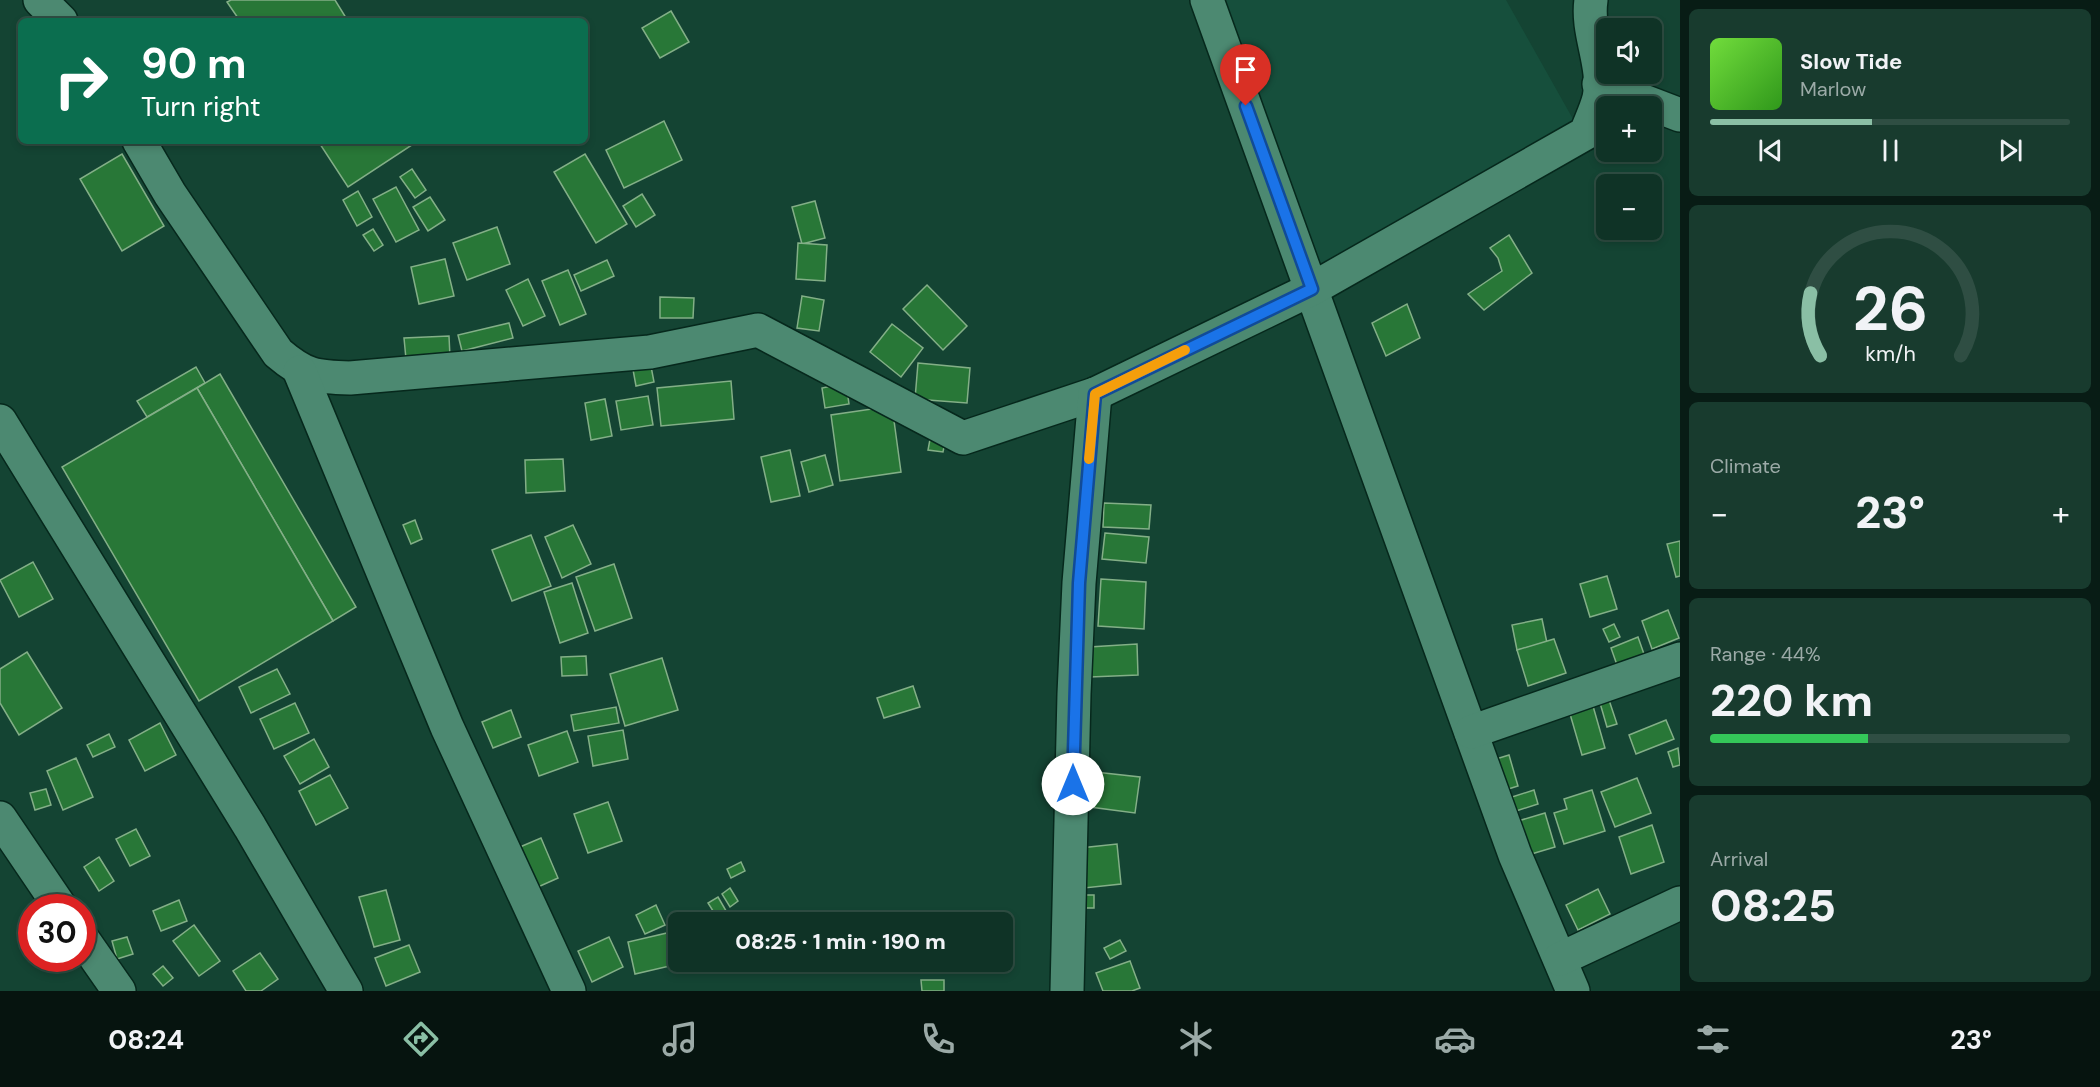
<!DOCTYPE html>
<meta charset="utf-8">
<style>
body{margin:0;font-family:"DM Sans",sans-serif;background:#183b2e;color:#f1f3f6;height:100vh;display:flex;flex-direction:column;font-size:22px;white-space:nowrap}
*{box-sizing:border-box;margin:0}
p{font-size:20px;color:#9baaa7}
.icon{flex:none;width:33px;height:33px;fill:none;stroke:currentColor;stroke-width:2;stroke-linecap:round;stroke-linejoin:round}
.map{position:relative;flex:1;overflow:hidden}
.sheet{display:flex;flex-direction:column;gap:9px;padding:9px;background:#081c15;width:420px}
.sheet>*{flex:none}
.guide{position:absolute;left:18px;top:18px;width:570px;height:126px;border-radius:9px;box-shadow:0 3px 9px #0003,0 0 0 2px #2f4e43;background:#0b6e4f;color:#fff;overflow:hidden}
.fabs{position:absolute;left:1596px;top:18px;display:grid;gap:12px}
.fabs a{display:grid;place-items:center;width:66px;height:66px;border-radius:9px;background:#0f3326;box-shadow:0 3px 9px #0003,0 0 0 2px #2f4e43;font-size:30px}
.speed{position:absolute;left:18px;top:894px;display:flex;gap:12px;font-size:30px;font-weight:700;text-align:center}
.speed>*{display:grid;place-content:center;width:78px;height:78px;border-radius:50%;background:#0f3326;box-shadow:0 3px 9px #0003,0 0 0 2px #2f4e43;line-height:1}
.speed .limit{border:9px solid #d22;background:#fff;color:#111}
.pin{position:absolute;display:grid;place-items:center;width:51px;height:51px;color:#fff;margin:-62px -26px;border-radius:50% 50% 50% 0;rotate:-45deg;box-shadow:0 0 6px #0007}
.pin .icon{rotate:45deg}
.me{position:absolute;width:66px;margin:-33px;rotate:0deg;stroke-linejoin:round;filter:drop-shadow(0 0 4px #0008)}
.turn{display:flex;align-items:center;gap:21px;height:126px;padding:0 24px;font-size:27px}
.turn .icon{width:78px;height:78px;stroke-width:2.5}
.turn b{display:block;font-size:42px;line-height:51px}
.big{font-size:45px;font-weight:800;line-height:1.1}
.sheet .tile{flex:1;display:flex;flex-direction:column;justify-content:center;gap:9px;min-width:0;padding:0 21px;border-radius:9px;background:#183b2e}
.sheet .dial{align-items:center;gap:0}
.dial svg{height:156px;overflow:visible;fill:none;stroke:#2f4e43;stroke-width:7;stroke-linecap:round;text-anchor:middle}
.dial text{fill:#f1f3f6;stroke:none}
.song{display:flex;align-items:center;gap:18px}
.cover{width:72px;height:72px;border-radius:9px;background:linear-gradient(135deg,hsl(100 70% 55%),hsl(110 70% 35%))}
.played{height:6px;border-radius:3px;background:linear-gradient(90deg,#8abfa5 45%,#2f4e43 45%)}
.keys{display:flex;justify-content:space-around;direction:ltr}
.heat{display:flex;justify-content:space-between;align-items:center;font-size:33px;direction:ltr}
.charge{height:9px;border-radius:4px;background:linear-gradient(90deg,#34c759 44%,#2f4e43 0)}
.trip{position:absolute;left:668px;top:912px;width:345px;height:60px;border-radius:9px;background:#0f3326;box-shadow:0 3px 9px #0003,0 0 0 2px #2f4e43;font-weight:800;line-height:60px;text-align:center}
.dock{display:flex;height:96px;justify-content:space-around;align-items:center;background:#06140f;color:#9baaa7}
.dock .icon{width:42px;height:42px}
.dock .current{color:#8abfa5}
.dock b{font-size:27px;color:#f1f3f6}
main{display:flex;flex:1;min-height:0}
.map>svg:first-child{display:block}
</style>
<main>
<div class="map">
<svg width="1680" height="991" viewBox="0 0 1680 991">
<rect width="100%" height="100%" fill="#144433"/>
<path fill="#164f3c" d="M1219,0H1506L1578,128L1322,274Z"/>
<g fill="#287737" stroke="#83af87" stroke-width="1.5">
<path d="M231,0H335L348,21H240L227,2Z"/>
<path d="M671,11L689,42L660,58L642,28Z"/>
<path d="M664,121L682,160L624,188L606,150Z"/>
<path d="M318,141H418L348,187Z"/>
<path d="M122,154L164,226L122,251L80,179Z"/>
<path d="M585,154L627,224L596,243L554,172Z"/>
<path d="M412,169L426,190L415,198L400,177Z"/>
<path d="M396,187L419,230L396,242L373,199Z"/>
<path d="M358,191L372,217L357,226L343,200Z"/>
<path d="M642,194L655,215L636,227L623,206Z"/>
<path d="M430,197L445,220L428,231L413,207Z"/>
<path d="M815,201L825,238L802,244L792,207Z"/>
<path d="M497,227L510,264L467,280L453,243Z"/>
<path d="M373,229L383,245L374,251L363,235Z"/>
<path d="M1509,235L1532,273L1484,310L1468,294L1502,271L1498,258L1490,248Z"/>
<path d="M798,243L827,245L825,281L796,279Z"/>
<path d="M445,259L454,296L419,304L411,267Z"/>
<path d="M607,260L614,276L581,291L574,275Z"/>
<path d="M568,270L586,314L560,325L542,281Z"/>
<path d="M528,279L545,316L523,326L506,290Z"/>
<path d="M927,285L967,326L943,350L903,309Z"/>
<path d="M802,296L824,300L819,331L797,328Z"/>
<path d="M660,297L694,298L693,318H660Z"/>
<path d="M1407,304L1420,338L1386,356L1372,323Z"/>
<path d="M509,323L513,338L462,351L458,335Z"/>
<path d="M892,324L923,348L901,377L870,352Z"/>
<path d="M449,336L450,357L406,359L404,338Z"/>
<path d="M650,361L654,382L636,386L632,364Z"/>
<path d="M918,363L970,368L967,403L915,399Z"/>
<path d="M196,367L205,383L147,417L137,401Z"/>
<path d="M220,374L356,607L333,621L197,388Z"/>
<path d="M731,381L734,419L661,426L657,388Z"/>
<path d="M846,383L849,404L825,408L822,388Z"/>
<path d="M197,388L333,621L199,701L62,467Z"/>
<path d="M648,396L653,425L621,430L616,401Z"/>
<path d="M605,399L612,436L591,440L585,403Z"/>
<path d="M892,406L901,472L840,481L831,415Z"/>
<path d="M931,434L946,437L943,452L928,450Z"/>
<path d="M790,450L800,496L771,502L761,457Z"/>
<path d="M825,455L833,485L809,492L801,462Z"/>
<path d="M563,459L565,491L526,493L525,460Z"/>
<path d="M1104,503L1151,505L1149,529L1103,527Z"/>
<path d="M415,520L422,539L411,544L403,525Z"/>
<path d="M573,525L591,564L562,578L545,537Z"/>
<path d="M1105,533L1149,537L1146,563L1102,559Z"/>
<path d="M531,535L551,586L512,601L492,550Z"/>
<path d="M1680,541V576L1676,577L1667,544Z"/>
<path d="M33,562L53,599L19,617L0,580Z"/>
<path d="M614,564L632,618L595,631L576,577Z"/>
<path d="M1607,576L1617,609L1590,617L1580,584Z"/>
<path d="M1101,579L1146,582L1144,629L1098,626Z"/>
<path d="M572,583L588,633L560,643L544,592Z"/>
<path d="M1668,610L1679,638L1652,649L1642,621Z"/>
<path d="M1542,619L1547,643L1517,650L1512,625Z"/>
<path d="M1614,624L1620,637L1609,642L1603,629Z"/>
<path d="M1638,637L1644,654L1617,665L1611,648Z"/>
<path d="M1554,639L1566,673L1528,686L1517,650Z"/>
<path d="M1137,644L1138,675L1090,677L1089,647Z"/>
<path d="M27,652L62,708L19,735L0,703V669Z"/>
<path d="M586,656L587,675L562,676L561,657Z"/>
<path d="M662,658L678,710L625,726L610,674Z"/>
<path d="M277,669L290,694L251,713L239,687Z"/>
<path d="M913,686L920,707L884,718L877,698Z"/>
<path d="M1609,700L1617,724L1607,727L1600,703Z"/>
<path d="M295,703L309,733L274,749L260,719Z"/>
<path d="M1593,706L1605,748L1582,755L1570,714Z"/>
<path d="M616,707L619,723L574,731L571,715Z"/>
<path d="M511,710L521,737L493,748L482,722Z"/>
<path d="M1666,720L1674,739L1636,754L1629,735Z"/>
<path d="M160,723L176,755L145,771L129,740Z"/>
<path d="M623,730L628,759L593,766L588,736Z"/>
<path d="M567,731L578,762L539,776L528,745Z"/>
<path d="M109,734L115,747L93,757L87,745Z"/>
<path d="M314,739L329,767L300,784L284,756Z"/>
<path d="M1678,748L1680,765L1673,767L1668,752Z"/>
<path d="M1509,755L1518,786L1505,790L1496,759Z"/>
<path d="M76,758L93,797L63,810L47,771Z"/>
<path d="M1095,772L1140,777L1135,813L1090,807Z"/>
<path d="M330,775L348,808L316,825L299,791Z"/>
<path d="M1637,778L1651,813L1615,827L1601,792Z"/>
<path d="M46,789L51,805L35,810L30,793Z"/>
<path d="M1534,790L1538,804L1516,811L1512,797Z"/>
<path d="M1592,790L1605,831L1564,844L1554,813L1567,809L1564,799Z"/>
<path d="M608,802L622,841L588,853L574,814Z"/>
<path d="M1545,813L1555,847L1528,855L1518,821Z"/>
<path d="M1652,825L1664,862L1631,874L1619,837Z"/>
<path d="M136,829L150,856L130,866L116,839Z"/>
<path d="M541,838L558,878L538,887L520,847Z"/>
<path d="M1117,844L1121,884L1084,888L1080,848Z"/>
<path d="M99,857L114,881L99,891L84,867Z"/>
<path d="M741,862L745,871L731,878L727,869Z"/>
<path d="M730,888L738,901L730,907L722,894Z"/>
<path d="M1598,889L1610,914L1578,930L1566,905Z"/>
<path d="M386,890L400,940L374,947L359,897Z"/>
<rect x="1079" y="895" width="15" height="13"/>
<path d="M718,897L732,921L729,922H720L708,903Z"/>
<path d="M179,900L187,921L161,931L153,911Z"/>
<path d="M656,905L665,925L645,934L636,915Z"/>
<path d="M194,925L220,961L199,976L173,941Z"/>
<path d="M667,933L674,965L635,974L628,942Z"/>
<path d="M127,937L133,954L117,959L112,941Z"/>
<path d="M609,937L623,967L592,982L578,951Z"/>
<path d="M1120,940L1126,951L1110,959L1104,948Z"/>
<path d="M409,945L420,972L386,986L375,958Z"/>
<path d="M260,953L278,979L261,991H246L233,971Z"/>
<path d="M1130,961L1140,988L1132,991H1103L1096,973Z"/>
<path d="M163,966L173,978L163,986L153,974Z"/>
<path d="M921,980H944V991H922Z"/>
</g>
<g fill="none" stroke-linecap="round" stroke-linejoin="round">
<defs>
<g id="street">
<path d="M40,0L61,21"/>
<path d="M1207,0L1515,855L1573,991"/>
<path d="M1599,84L1680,115"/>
<path d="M139,141L170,194L278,353C305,376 315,377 350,378L650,352L758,330L963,438L1095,394L1312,289L1586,133C1590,122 1596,110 1599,98C1606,66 1586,33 1591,0"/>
<path d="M300,372L447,727L569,991"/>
<path d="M0,421L250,827L346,991"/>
<path d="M1471,732L1680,659"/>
<path d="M0,818L61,908"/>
<path d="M82,938L119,991"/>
<path d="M1560,959L1680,903"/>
<path d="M1067,991L1074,694L1079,583L1095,394"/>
</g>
</defs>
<use href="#street" stroke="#06281c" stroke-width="36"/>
<use href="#street" stroke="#4c8971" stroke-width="33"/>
</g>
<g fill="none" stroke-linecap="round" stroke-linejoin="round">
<defs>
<path id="route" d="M1073,784L1079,583L1095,394L1312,289L1246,106"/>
</defs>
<use href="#route" stroke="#114b97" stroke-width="15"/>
<use href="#route" stroke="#1a73e8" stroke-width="10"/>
<path stroke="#f59e0b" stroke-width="10" d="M1089,459L1095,394L1185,350"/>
</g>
</svg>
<div class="fabs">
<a><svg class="icon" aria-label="sound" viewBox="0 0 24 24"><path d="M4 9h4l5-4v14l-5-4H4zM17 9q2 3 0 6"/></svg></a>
<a>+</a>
<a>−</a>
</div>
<div class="speed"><div class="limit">30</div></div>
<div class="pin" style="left:1246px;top:106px;background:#d93025"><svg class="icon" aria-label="arrive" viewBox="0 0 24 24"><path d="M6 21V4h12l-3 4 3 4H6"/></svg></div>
<svg class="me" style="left:1073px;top:784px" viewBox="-20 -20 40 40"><circle r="19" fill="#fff"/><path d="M0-13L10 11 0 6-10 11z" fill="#1a73e8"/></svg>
<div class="trip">08:25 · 1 min · 190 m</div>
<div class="guide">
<div class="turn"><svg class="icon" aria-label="right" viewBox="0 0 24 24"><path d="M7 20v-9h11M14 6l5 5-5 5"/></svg><div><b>90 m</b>Turn right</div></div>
</div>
</div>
<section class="sheet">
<div class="tile">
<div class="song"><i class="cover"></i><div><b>Slow Tide</b><p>Marlow</p></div></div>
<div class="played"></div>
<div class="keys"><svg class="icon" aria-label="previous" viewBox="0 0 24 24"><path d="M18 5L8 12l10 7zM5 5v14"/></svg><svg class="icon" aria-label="pause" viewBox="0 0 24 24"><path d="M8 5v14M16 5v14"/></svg><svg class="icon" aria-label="next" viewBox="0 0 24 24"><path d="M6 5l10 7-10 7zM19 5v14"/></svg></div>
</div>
<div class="tile dial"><svg viewBox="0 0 100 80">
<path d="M14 69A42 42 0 1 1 86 69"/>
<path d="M14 69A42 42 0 0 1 9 37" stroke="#8abfa5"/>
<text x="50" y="56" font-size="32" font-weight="700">26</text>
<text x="50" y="72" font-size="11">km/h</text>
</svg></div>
<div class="tile"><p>Climate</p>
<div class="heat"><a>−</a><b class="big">23°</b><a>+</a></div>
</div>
<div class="tile"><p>Range · 44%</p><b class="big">220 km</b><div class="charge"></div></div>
<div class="tile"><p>Arrival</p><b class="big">08:25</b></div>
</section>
</main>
<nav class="dock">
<b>08:24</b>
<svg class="icon current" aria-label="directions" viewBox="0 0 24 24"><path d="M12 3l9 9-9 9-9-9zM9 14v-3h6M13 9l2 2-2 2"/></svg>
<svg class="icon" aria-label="music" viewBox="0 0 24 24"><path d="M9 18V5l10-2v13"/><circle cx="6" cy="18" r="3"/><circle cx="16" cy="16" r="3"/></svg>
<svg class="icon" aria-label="phone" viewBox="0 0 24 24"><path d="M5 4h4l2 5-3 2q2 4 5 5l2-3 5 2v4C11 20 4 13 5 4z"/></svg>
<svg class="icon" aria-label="climate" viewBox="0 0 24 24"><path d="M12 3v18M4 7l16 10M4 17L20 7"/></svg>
<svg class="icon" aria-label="car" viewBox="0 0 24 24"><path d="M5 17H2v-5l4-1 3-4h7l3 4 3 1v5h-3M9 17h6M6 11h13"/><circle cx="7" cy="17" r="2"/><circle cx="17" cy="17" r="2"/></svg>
<svg class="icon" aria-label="filters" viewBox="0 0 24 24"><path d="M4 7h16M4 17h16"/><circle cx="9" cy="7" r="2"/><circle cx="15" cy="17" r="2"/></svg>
<b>23°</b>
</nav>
